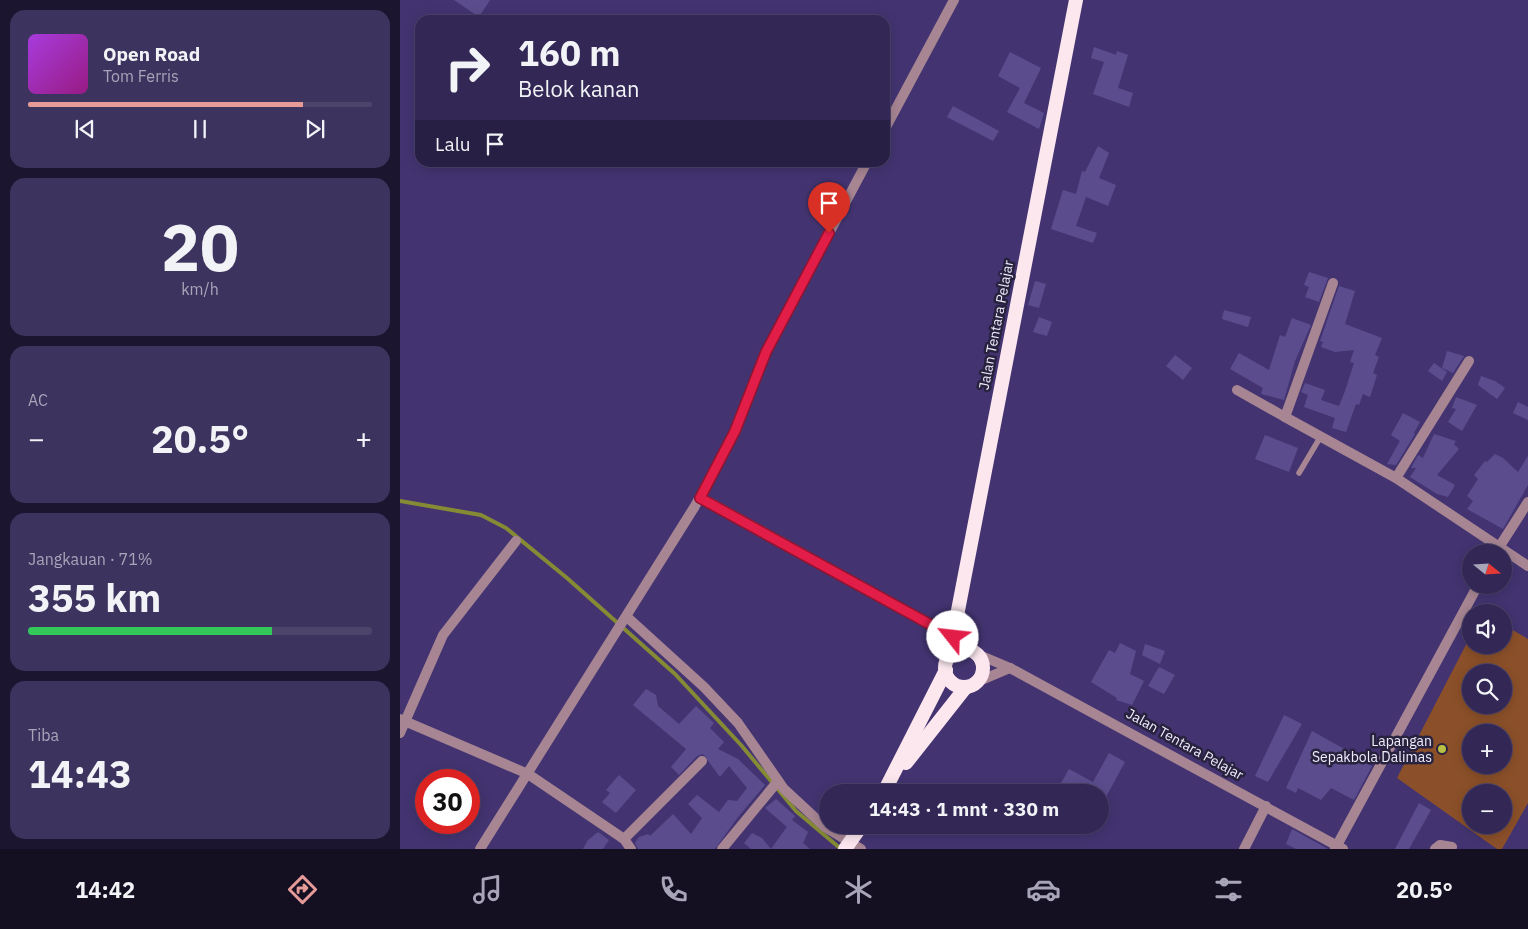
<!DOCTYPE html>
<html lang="id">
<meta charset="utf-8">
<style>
body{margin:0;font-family:"IBM Plex Sans",sans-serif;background:#3d335f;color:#f1f3f6;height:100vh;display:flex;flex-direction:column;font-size:19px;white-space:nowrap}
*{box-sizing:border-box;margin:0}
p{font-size:16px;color:#a8a5b9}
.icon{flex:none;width:28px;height:28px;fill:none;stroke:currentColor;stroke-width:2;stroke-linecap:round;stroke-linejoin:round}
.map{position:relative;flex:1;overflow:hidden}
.sheet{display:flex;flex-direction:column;gap:10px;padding:10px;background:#1c152f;width:400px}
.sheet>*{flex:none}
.top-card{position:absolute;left:15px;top:15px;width:475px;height:152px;border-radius:15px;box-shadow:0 2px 12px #0003,0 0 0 1px #4d446c;background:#322755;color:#f1f3f6;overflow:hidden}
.needle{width:32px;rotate:108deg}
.controls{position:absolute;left:1062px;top:544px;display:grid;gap:10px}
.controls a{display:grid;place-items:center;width:50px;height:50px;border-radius:50%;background:#322755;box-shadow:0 2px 12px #0003,0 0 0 1px #4d446c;font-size:25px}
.speed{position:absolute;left:15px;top:769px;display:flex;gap:10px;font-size:25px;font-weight:700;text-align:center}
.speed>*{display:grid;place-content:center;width:65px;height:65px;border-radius:50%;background:#322755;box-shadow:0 2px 12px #0003,0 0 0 1px #4d446c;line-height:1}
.speed .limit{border:8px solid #d22;background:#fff;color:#111}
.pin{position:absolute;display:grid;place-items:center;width:42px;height:42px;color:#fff;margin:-51px -21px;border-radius:50% 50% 50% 0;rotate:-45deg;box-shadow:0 0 5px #0007}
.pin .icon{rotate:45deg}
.me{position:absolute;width:55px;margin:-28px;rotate:299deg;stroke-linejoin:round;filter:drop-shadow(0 0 4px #0008)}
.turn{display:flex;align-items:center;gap:18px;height:105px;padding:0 20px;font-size:22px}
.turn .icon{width:65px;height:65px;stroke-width:2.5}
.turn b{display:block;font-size:35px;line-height:42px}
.then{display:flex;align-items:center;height:48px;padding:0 20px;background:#0003;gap:10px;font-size:19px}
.big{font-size:38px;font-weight:800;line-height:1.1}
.sheet .widget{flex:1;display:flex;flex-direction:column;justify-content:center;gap:8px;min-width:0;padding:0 18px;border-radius:15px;background:#3d335f}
.sheet .dial{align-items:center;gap:0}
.dial b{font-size:65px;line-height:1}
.song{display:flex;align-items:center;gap:15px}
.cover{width:60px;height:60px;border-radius:8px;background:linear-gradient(135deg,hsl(280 70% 55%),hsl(310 70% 35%))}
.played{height:5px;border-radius:2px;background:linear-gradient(90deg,#e69b98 80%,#4d446c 80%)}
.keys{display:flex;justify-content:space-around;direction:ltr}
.heat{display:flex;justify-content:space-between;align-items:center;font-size:28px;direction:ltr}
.charge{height:8px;border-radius:4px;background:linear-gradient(90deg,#34c759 71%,#4d446c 0)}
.trip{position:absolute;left:419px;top:784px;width:290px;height:50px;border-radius:25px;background:#322755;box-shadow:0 2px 12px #0003,0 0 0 1px #4d446c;font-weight:800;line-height:50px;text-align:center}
.tab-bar{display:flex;height:80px;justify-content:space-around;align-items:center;background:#141022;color:#a8a5b9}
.tab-bar .icon{width:35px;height:35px}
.tab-bar .current{color:#e69b98}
.tab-bar b{font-size:22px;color:#f1f3f6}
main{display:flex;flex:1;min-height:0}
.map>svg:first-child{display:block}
</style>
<main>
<section class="sheet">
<div class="widget">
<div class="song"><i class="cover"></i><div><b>Open Road</b><p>Tom Ferris</p></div></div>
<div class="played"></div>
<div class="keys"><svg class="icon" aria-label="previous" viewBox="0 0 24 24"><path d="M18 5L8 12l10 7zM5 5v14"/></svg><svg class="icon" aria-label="pause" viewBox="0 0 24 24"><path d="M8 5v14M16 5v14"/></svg><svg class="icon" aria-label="next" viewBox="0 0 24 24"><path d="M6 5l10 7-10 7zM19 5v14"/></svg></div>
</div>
<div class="widget dial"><b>20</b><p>km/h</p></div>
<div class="widget"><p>AC</p>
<div class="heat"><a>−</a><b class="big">20.5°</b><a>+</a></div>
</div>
<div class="widget"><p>Jangkauan · 71%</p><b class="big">355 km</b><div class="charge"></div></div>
<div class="widget"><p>Tiba</p><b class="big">14:43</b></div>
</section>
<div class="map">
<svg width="1128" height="849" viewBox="0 0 1128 849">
<rect width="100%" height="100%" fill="#433471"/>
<path fill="#8b5029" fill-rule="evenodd" d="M1104,625L1128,639V803L1102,849H1097L997,778L1071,635V645H1104ZM1071,672H1104V705H1071ZM1071,732H1104V765H1071ZM1071,792H1104V825H1071Z"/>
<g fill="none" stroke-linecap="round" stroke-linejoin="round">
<path stroke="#858a35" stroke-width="4" d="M0,501L81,515L106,528L167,578L275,674L341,745L396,811L441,849"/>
</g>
<g fill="#5b4d8d">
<path d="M54,0H90L79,17Z"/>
<path d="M694,47L716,55L717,51L728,55L718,88L733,93L729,107L693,94L704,62L691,58Z"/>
<path d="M610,52L641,68L624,103L644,113L639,129L607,112L620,88L598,76Z"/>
<path d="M553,106L599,131L593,141L547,117Z"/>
<path d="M698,146L709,153L699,178L716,185L708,206L686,197L676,226L697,233L693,243L651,229L663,190L676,194L682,171L685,172Z"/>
<path d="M909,272L928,278L919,302L905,297L909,287L904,285Z"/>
<path d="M635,281L646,284L639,308L628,305Z"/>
<path d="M939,286L955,291L945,324L982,338L975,355L979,357L973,373L977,375L970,397L963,394L959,405L956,404L946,432L932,428L935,418L904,407L908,395L901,392L905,383L925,390L921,400L939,406L945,391L954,363L950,362L954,350L935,352L921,347L923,342L920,341Z"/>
<path d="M824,310L851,317L848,327L822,319Z"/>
<path d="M639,317L652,322L647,336L633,332Z"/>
<path d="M892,318L911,325L895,361L884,400L861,394L863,388L830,369L839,353L869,370L880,335L885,337Z"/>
<path d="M1047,351L1064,356L1053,373L1042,368Z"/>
<path d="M775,355L792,368L783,380L766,366Z"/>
<path d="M1034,363L1047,372L1042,381L1028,371Z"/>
<path d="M1081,376L1095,381L1105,388L1097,399L1078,385Z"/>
<path d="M1056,397L1077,405L1062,431L1048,422L1056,409L1052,408Z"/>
<path d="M1118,402L1128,407V420L1113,413Z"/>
<path d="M1003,413L1020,422L1014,433L1015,434L996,465L987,464L1000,441L991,435Z"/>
<path d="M1034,434L1056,441L1054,444L1059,449L1037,475L1055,485L1048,497L1037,494L1010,477L1016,468H1011L1018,455L1023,458Z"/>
<path d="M865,435L898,448L889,472L855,459Z"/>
<path d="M1095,454L1103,458L1118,472L1128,456V485L1103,529L1067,509L1073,501L1067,496L1078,479L1074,475L1085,461L1087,462Z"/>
<path d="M720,643L736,651L730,674L744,681L732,705L716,700L717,698L691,682L709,650L715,653Z"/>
<path d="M745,644L765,651L760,664L742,655Z"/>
<path d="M759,667L775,675L764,694L748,686Z"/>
<path d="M246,689L256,695L258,706L279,724L296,706L314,723L310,728L324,742L318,749L338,759L365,785L338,817L315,849H238L235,843L239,837L248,834L250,836L273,814L291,834L302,818L288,804L297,795L319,812L328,800L337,801L347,788L329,766L320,777L303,754L297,756L279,775L271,767L286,749L233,705Z"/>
<path d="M884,715L902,724L868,782L855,776Z"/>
<path d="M912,731L957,756L955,759L972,766L954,800L931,788L921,800L898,788L896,793L886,788Z"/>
<path d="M709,753L725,762L700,808V792H656L669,769L693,782Z"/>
<path d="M219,775L236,790L216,813L202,802L210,793L206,790Z"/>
<path d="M376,799L395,816L392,820L408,832L403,843L410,849H351L344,843L352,833L362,838L371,849L391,821L387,827L365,808Z"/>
<path d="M1019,803L1031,810L1009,849H995Z"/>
<path d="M892,829L928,849H896L886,844Z"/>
<path d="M198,832L209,840L203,849H183L188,840Z"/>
</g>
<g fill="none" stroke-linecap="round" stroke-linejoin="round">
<path stroke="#a78593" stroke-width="5.5" d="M899,473L921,436"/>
<g stroke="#a78593" stroke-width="10">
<path d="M485,129L554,0"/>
<path d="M933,283L885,417L996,478L1128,566"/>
<path d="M837,390L885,417"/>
<path d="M996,478L1069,361"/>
<path d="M300,497L553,637"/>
<path d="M1096,552L1128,502"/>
<path d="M227,617L304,687L338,723L384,789L425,827L461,849"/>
<path d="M577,654L610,668L943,849"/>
<path d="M577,682L610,668"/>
<path d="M0,719L128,774L224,839L231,849"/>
<path d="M0,733L43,635L116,541"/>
<path d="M224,839L302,761"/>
<path d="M80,849L295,506L332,437L366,352L467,162"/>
<path d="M322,849L378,781"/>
<path d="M844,849L866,806"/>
<path d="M935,849L1078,585"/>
<path d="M1035,849L1040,845L1052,847"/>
</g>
<g stroke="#fce7ef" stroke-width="14">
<path d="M559,616L570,650"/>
<circle cx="564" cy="668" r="19"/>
<path d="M549,657L676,0"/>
<path d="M506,763L566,687"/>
<path d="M484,792L546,670"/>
<path d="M445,849L462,825"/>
</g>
</g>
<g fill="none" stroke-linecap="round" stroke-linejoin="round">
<defs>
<path id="route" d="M429,233L366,352L335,431L300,498L553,637"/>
</defs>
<use href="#route" stroke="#92132f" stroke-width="12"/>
<use href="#route" stroke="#e11d48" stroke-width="9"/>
</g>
<circle fill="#bac045" stroke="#28223e" stroke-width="2" cx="1042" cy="749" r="5"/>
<g text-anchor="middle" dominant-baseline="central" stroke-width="5" stroke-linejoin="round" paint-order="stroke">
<g font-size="14" fill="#f0eefd" stroke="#28223e">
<text transform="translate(596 325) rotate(-79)">Jalan Tentara Pelajar</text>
<text transform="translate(785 744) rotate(29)">Jalan Tentara Pelajar</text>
</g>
<g font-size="14" fill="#f0eefd" stroke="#28223e" text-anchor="end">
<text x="1032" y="741">Lapangan<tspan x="1032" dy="16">Sepakbola Dalimas</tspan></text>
</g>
</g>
</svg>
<div class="controls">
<a><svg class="needle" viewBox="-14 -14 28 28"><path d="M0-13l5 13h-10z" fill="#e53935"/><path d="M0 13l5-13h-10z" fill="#a8a5b9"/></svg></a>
<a><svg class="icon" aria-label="sound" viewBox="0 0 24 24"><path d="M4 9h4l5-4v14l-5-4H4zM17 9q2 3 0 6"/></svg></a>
<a><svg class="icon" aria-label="search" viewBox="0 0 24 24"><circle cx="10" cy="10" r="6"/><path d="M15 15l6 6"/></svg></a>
<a>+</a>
<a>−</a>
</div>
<div class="speed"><div class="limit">30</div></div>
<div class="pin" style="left:429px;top:233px;background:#d93025"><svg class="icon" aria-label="arrive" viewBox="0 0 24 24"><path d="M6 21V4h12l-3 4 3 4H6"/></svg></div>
<svg class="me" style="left:553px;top:637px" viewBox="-20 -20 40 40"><circle r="19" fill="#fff"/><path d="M0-13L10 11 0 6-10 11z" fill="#e11d48"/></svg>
<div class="trip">14:43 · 1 mnt · 330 m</div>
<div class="top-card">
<div class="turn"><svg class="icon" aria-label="right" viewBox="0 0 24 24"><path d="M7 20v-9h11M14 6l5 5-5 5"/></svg><div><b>160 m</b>Belok kanan</div></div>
<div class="then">Lalu<svg class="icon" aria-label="arrive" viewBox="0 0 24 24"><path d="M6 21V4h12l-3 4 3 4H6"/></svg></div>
</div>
</div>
</main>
<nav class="tab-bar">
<b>14:42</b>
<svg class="icon current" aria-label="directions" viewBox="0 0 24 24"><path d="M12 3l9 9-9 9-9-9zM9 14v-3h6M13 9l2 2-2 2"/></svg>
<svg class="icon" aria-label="music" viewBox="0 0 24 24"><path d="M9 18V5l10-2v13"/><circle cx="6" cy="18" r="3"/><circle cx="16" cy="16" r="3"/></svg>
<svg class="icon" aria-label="phone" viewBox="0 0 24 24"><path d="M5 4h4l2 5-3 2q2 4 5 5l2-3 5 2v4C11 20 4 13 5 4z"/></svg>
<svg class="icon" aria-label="climate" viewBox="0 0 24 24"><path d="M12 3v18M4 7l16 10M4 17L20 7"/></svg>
<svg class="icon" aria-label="car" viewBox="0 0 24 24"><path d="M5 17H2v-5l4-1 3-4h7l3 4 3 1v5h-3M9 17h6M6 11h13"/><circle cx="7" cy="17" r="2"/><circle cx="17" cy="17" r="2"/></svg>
<svg class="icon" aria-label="filters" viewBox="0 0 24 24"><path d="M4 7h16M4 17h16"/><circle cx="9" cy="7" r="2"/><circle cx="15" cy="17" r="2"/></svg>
<b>20.5°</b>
</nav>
